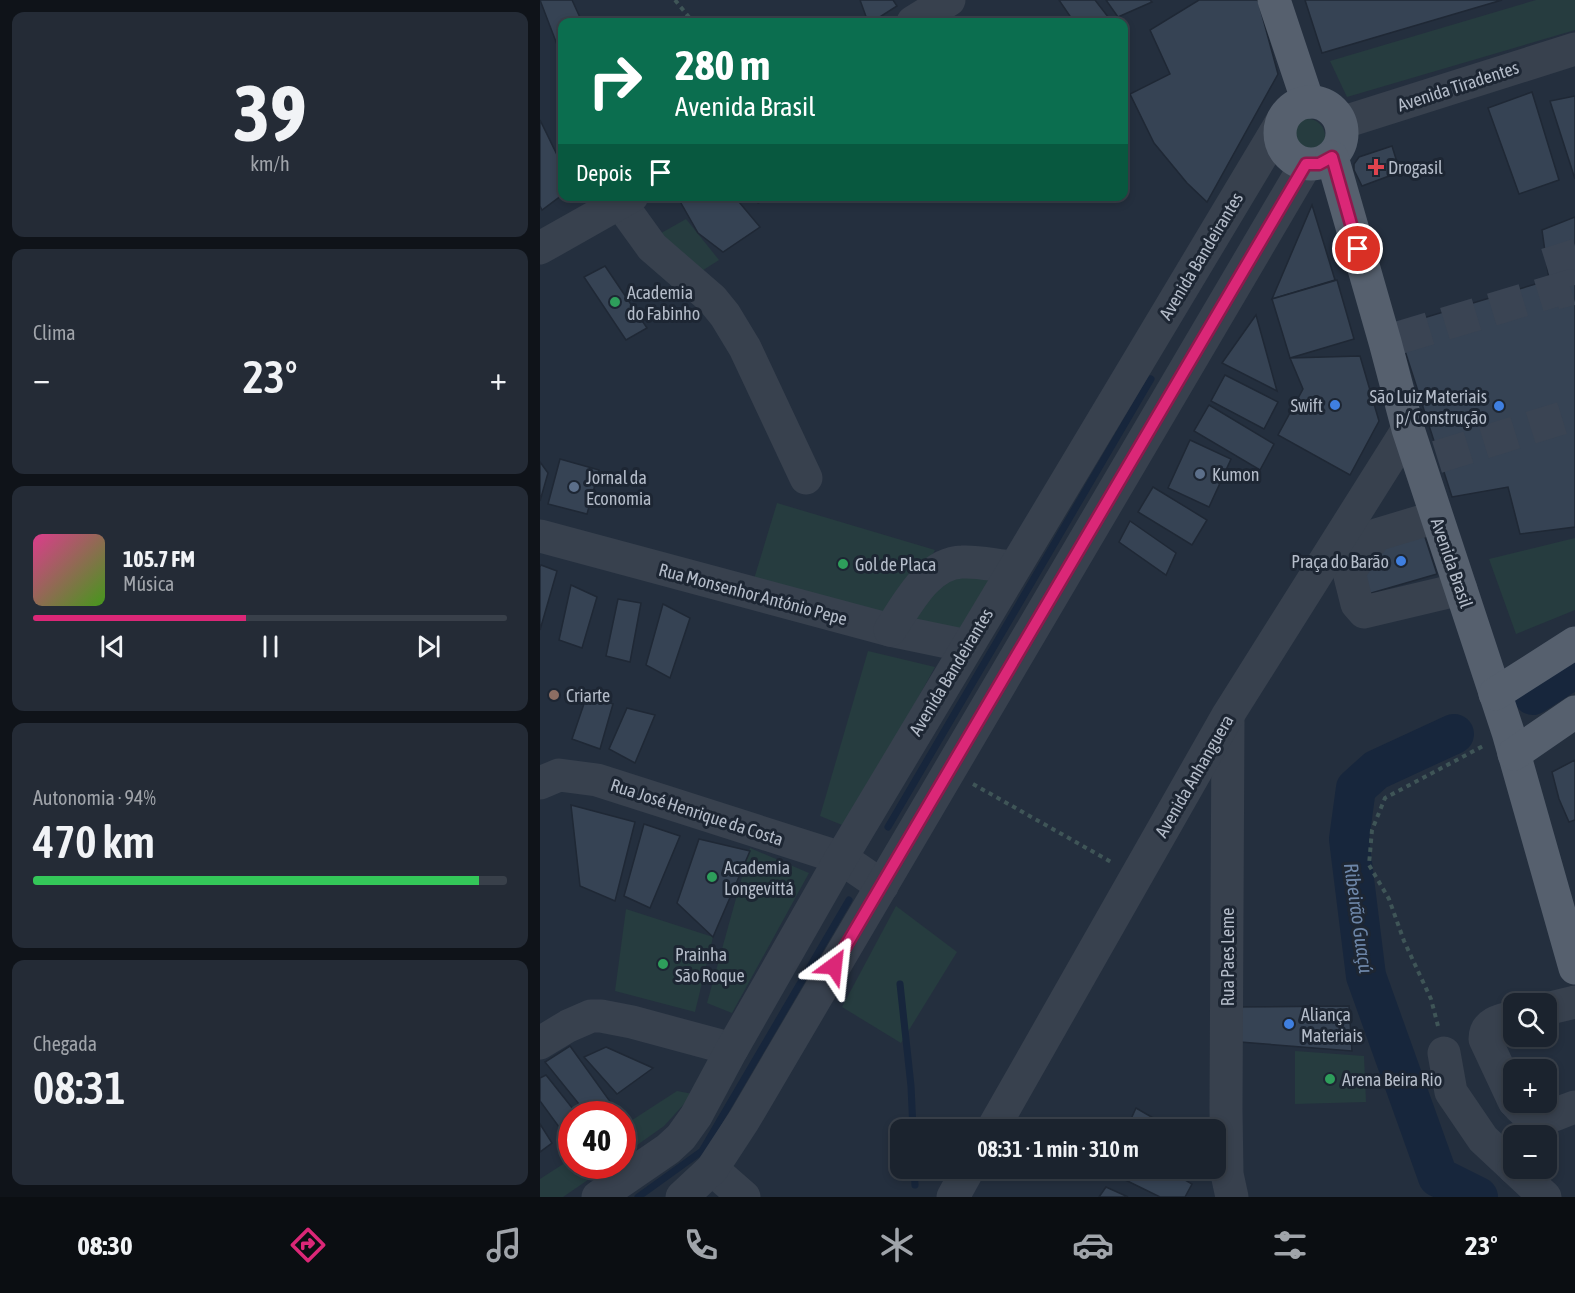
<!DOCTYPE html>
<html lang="pt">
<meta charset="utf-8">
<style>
body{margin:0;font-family:"Asap Condensed",sans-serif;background:#242b36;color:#f1f3f6;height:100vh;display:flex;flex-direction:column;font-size:22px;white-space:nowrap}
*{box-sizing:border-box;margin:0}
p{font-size:20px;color:#a0a4aa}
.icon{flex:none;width:33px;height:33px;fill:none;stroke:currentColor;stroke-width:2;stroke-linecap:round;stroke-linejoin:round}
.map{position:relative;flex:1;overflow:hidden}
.panel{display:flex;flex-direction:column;gap:12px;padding:12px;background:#0f1319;width:540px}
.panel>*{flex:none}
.guide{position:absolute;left:18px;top:18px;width:570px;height:183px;border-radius:12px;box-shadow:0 3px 9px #0003,0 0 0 2px #39404a;background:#0b6e4f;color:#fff;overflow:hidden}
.tools{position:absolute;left:963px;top:993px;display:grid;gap:12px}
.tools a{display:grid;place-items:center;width:54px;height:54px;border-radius:12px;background:#1b232e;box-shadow:0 3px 9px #0003,0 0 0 2px #39404a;font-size:30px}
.speed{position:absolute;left:18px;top:1101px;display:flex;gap:12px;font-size:30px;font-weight:700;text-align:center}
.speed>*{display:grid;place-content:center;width:78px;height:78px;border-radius:50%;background:#1b232e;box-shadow:0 3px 9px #0003,0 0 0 2px #39404a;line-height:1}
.speed .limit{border:9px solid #d22;background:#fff;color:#111}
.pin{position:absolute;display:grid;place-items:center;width:51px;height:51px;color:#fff;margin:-26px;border:3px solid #fff;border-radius:50%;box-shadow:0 2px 6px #0007}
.me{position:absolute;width:66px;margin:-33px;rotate:30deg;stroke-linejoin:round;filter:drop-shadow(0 0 4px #0008)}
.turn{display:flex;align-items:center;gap:21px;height:126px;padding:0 18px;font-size:27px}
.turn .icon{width:78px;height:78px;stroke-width:2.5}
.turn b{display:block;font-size:42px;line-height:51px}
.then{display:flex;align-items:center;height:57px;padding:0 18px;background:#0003;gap:12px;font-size:22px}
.big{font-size:45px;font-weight:600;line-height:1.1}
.panel .tile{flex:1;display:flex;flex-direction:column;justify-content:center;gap:9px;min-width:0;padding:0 21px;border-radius:12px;background:#242b36}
.panel .dial{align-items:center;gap:0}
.dial b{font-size:78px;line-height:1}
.song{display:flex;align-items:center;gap:18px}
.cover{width:72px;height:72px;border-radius:9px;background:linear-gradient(135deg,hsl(330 70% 55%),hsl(100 70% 35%))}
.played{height:6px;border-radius:3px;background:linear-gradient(90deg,#db2777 45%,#39404a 45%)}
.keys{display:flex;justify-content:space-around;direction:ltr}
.heat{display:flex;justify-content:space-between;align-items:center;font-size:33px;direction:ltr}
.charge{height:9px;border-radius:4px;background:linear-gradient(90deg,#34c759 94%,#39404a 0)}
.trip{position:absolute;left:350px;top:1119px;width:336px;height:60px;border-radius:12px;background:#1b232e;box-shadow:0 3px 9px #0003,0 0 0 2px #39404a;font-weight:600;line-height:60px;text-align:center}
.dock{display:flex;height:96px;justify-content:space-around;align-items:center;background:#0b0e12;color:#a0a4aa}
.dock .icon{width:42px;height:42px}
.dock .selected{color:#db2777}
.dock b{font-size:27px;color:#f1f3f6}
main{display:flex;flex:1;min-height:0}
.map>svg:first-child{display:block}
</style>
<main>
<section class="panel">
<div class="tile dial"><b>39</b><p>km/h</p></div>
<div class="tile"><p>Clima</p>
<div class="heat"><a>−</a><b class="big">23°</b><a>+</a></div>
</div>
<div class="tile">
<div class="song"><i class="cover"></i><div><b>105.7 FM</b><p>Música</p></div></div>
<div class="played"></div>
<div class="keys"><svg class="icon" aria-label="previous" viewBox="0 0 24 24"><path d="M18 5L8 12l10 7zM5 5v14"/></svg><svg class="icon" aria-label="pause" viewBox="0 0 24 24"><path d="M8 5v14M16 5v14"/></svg><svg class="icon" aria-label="next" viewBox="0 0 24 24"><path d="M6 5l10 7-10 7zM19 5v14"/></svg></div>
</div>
<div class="tile"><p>Autonomia · 94%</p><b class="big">470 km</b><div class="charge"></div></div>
<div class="tile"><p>Chegada</p><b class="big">08:31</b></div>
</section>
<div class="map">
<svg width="1035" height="1197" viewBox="0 0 1035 1197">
<rect width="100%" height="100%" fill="#242f3e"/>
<g fill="#263c3f">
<path d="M996,0H1035V30L807,97L790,61Z"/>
<circle cx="768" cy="136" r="17"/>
<path d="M146,219L179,260L157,274L116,236Z"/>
<path d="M237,503L395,550L358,618L214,579Z"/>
<path d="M1035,538V610L976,634L949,559Z"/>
<path d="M412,570L454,576L420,632L364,615Z"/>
<path d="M328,651L395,667L307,827L280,816Z"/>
<path d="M210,848L269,873L192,1013L167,1003Z"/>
<path d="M356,906L417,952L361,1043L302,1007Z"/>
<path d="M86,909L173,937L155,1012L75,991Z"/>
<path d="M755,1051L824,1056L826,1102L755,1104Z"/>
<path d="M137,1091L153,1094L124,1126L83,1155V1126Z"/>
<path d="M31,1159L32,1166H68L23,1197H0V1179Z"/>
</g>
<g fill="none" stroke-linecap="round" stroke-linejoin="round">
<g stroke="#17263c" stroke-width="7">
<path d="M348,827L611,379"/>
<path d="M360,984L371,1086L373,1130"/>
<path d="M374,1168L375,1185"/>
<path d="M98,1197L162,1151L309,900"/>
</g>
<g stroke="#17263c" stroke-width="40">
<path d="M993,695L1035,668"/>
<path d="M914,734L836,770L816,788L809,839L826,976L898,1177L938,1197"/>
</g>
</g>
<g fill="#364354" stroke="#1f2835" stroke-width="1.5">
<path d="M0,0H32L42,22H22V47H18Z"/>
<path d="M320,0H353L357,6L332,22H328Z"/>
<path d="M519,0H555L572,22H534Z"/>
<path d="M566,0H610L612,2L578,17Z"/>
<path d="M659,0H718L738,74L667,202L647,183L614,143L590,94L630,74L610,30Z"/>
<path d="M765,0H962L782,53Z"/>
<path d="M992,92L1019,180L979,194L948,108Z"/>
<path d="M1035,96V179L1010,101Z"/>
<path d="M0,120L22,165V195L2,210L0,206Z"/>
<path d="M852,146L860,172L822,186L814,170V164L819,157Z"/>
<path d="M137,196H194L220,227L183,252L158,233Z"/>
<path d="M212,196H232L233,198L218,203Z"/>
<path d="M772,205L795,280L732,299Z"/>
<path d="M1035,217V527L980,534L968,487L912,497L857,326L1009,280L1002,230Z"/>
<path d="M65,266L107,328L86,340L44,277Z"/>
<path d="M797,280L814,339L750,358L732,299Z"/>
<path d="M716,315L737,391L682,363Z"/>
<path d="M820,356L839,421L810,475L738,435L763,389L750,358Z"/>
<path d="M685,375L738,402L724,429L671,401Z"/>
<path d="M669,405L734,444L720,470L654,431Z"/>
<path d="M650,440L691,459L669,507L628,488Z"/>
<path d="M20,459L59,470L47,514L8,504Z"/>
<path d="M0,462L8,473L0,501Z"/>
<path d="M613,487L667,520L652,545L598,512Z"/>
<path d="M590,521L636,553L626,575L579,542Z"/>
<path d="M884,534L897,574L821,596L816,579L839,548Z"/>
<path d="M1,565L17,571L0,630V567Z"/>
<path d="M31,585L57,597L42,648L19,640Z"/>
<path d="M78,599L101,603L90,662L66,656Z"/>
<path d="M123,604L150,618L130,678L106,665Z"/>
<path d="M47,695L73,704L60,749L32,739Z"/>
<path d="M87,708L115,715L95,763L69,749Z"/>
<path d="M1035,760V820L1029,822L1019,799L1012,772Z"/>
<path d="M31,805L95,822L75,901L40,886Z"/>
<path d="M104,824L140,836L110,908L84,896Z"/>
<path d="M159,839L210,851L173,937L137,903Z"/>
<path d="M809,1006L812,1051L687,1041V1007Z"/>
<path d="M30,1046L74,1107L63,1114H47L5,1062Z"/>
<path d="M66,1047L113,1068L77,1094L44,1057Z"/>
<path d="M6,1075L37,1114H32V1117L19,1127L0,1101V1078Z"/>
<path d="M596,1108L634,1130H586Z"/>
<path d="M0,1124L12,1143L0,1152Z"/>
<path d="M561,1168H625L652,1184L645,1197H620Z"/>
<path d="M566,1187L588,1197H559Z"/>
</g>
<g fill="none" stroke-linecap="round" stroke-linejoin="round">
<g stroke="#3a4453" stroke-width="33" stroke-dasharray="33 16" stroke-linecap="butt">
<path d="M1017,244L1030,286"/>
<path d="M858,338L1030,286L1035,305"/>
<path d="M897,457L1035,414"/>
</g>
<g stroke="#3f5557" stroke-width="4" stroke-dasharray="4.5 4.5" stroke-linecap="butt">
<path d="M135,0L153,22"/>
<path d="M433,784L573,863"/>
<path d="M898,1026L891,999L864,941L849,899L829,865L832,830L845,798L945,745"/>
</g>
<g stroke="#38414e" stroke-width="33">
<path d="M373,22L409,0"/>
<path d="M801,123L1035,49"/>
<path d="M81,204L112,247L172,299L185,315L205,348L266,478"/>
<path d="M0,248L92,196"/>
<path d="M896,517L836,535L809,572L817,604L824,612L921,589"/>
<path d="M0,536L350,630L427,646"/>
<path d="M350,630C367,605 387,563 422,562C439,561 457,566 474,567"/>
<path d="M688,717L686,1109L687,1174L692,1197"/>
<path d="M0,783L19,775L57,780L301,858L342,886"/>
<path d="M1006,1009L1035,1002"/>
<path d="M974,1017C960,1020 945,1023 945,1039L974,1101"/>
<path d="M0,1043L28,1026L51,1016H61L92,1022L192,1049"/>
<path d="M904,1053L911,1092L943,1139L974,1168"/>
<path d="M975,1102C996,1128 1008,1116 1035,1107"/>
<path d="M452,1130L688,715L868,429"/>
<path d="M974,1168L1005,1197"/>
<path d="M172,1169L204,1197"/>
<path d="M58,1197L128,1149L141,1137L156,1116L192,1049L301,858L741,123"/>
<path d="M142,1197L172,1169L204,1120L766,164"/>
<path d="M413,1197L429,1168"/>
</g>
<g stroke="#56606e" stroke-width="33">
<path d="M734,0L768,102"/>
<circle cx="771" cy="133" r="31"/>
<path d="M792,157L845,342L868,429L968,732L1035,968"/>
<path d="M955,694L1035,643"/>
<path d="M974,754L1035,712"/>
</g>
</g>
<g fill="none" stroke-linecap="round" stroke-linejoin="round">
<defs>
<path id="route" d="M294,966L766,164H779L792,157L818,249"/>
</defs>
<use href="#route" stroke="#8e194d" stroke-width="15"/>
<use href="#route" stroke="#db2777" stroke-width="10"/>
</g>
<path fill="#e0444e" stroke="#1d2633" stroke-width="2" d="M833 158h6v6h6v6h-6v6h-6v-6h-6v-6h6z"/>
<g fill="#2e9e5b" stroke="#1d2633" stroke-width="2">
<circle cx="75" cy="302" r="6"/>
<circle cx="303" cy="564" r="6"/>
<circle cx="172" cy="877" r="6"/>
<circle cx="123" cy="964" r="6"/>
<circle cx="790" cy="1079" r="6"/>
</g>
<g fill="#3f7fe0" stroke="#1d2633" stroke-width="2">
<circle cx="795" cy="405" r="6"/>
<circle cx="959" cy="406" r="6"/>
<circle cx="861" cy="561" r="6"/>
<circle cx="749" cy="1024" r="6"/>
</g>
<g fill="#5c6f8a" stroke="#1d2633" stroke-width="2">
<circle cx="660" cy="474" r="6"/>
<circle cx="34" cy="487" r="6"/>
</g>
<circle fill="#8d6e63" stroke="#1d2633" stroke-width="2" cx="14" cy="695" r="6"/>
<g text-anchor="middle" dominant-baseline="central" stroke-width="6" stroke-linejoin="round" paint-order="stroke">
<g font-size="18" fill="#b4bcc9" stroke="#1d2633">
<text transform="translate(918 86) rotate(-18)">Avenida Tiradentes</text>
<text transform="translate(661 256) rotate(-59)">Avenida Bandeirantes</text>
<text transform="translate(912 563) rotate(71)">Avenida Brasil</text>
<text transform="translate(213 594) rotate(15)">Rua Monsenhor António Pepe</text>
<text transform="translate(411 672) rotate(-59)">Avenida Bandeirantes</text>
<text transform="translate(654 776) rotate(-60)">Avenida Anhanguera</text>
<text transform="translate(157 812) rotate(18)">Rua José Henrique da Costa</text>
<text transform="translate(687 957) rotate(-90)">Rua Paes Leme</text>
</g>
<g font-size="18" fill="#b4bcc9" stroke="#1d2633" text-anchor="start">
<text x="848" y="167">Drogasil</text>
<text x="87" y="292">Academia<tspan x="87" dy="21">do Fabinho</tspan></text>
<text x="947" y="396" text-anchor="end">São Luiz Materiais<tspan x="947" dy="21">p/ Construção</tspan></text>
<text x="783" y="405" text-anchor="end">Swift</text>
<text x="672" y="474">Kumon</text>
<text x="46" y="477">Jornal da<tspan x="46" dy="21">Economia</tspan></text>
<text x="849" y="561" text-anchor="end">Praça do Barão</text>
<text x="315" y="564">Gol de Placa</text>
<text x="26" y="695">Criarte</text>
<text x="184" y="867">Academia<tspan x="184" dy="21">Longevittá</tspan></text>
<text x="135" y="954">Prainha<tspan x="135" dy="21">São Roque</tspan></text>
<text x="761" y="1014">Aliança<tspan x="761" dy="21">Materiais</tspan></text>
<text x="802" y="1079">Arena Beira Rio</text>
</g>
<g font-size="20" font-style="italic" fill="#6d86a8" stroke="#1d2633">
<text transform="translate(819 918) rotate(82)">Ribeirão Guaçú</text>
</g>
</g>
</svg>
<div class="tools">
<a><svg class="icon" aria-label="search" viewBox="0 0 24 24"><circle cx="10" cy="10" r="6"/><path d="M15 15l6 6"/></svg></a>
<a>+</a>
<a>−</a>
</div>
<div class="speed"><div class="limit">40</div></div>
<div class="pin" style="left:818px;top:249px;background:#d93025"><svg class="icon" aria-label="arrive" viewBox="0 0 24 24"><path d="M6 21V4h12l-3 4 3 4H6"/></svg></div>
<svg class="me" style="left:294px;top:966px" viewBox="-20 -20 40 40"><path d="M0-17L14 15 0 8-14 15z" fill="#db2777" stroke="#fff" stroke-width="4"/></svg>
<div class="trip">08:31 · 1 min · 310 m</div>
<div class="guide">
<div class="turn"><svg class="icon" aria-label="right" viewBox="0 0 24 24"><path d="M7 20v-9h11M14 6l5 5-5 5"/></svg><div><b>280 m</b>Avenida Brasil</div></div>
<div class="then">Depois<svg class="icon" aria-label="arrive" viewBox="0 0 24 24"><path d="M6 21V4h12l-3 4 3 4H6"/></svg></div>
</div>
</div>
</main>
<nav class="dock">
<b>08:30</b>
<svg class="icon selected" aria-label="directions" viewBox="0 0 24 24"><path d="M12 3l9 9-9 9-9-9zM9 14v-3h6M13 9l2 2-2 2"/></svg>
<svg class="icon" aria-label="music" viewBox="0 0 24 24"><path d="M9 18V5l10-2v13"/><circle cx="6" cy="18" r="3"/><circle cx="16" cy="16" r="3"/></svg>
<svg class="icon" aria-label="phone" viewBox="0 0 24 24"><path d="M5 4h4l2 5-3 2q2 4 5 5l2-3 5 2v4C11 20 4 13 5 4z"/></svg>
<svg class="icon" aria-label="climate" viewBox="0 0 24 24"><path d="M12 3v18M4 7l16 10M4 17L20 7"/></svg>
<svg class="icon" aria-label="car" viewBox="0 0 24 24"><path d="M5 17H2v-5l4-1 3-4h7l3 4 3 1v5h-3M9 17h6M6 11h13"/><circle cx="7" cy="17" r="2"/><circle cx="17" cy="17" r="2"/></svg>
<svg class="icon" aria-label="filters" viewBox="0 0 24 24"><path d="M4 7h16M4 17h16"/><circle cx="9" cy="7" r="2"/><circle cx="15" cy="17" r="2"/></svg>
<b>23°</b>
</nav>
